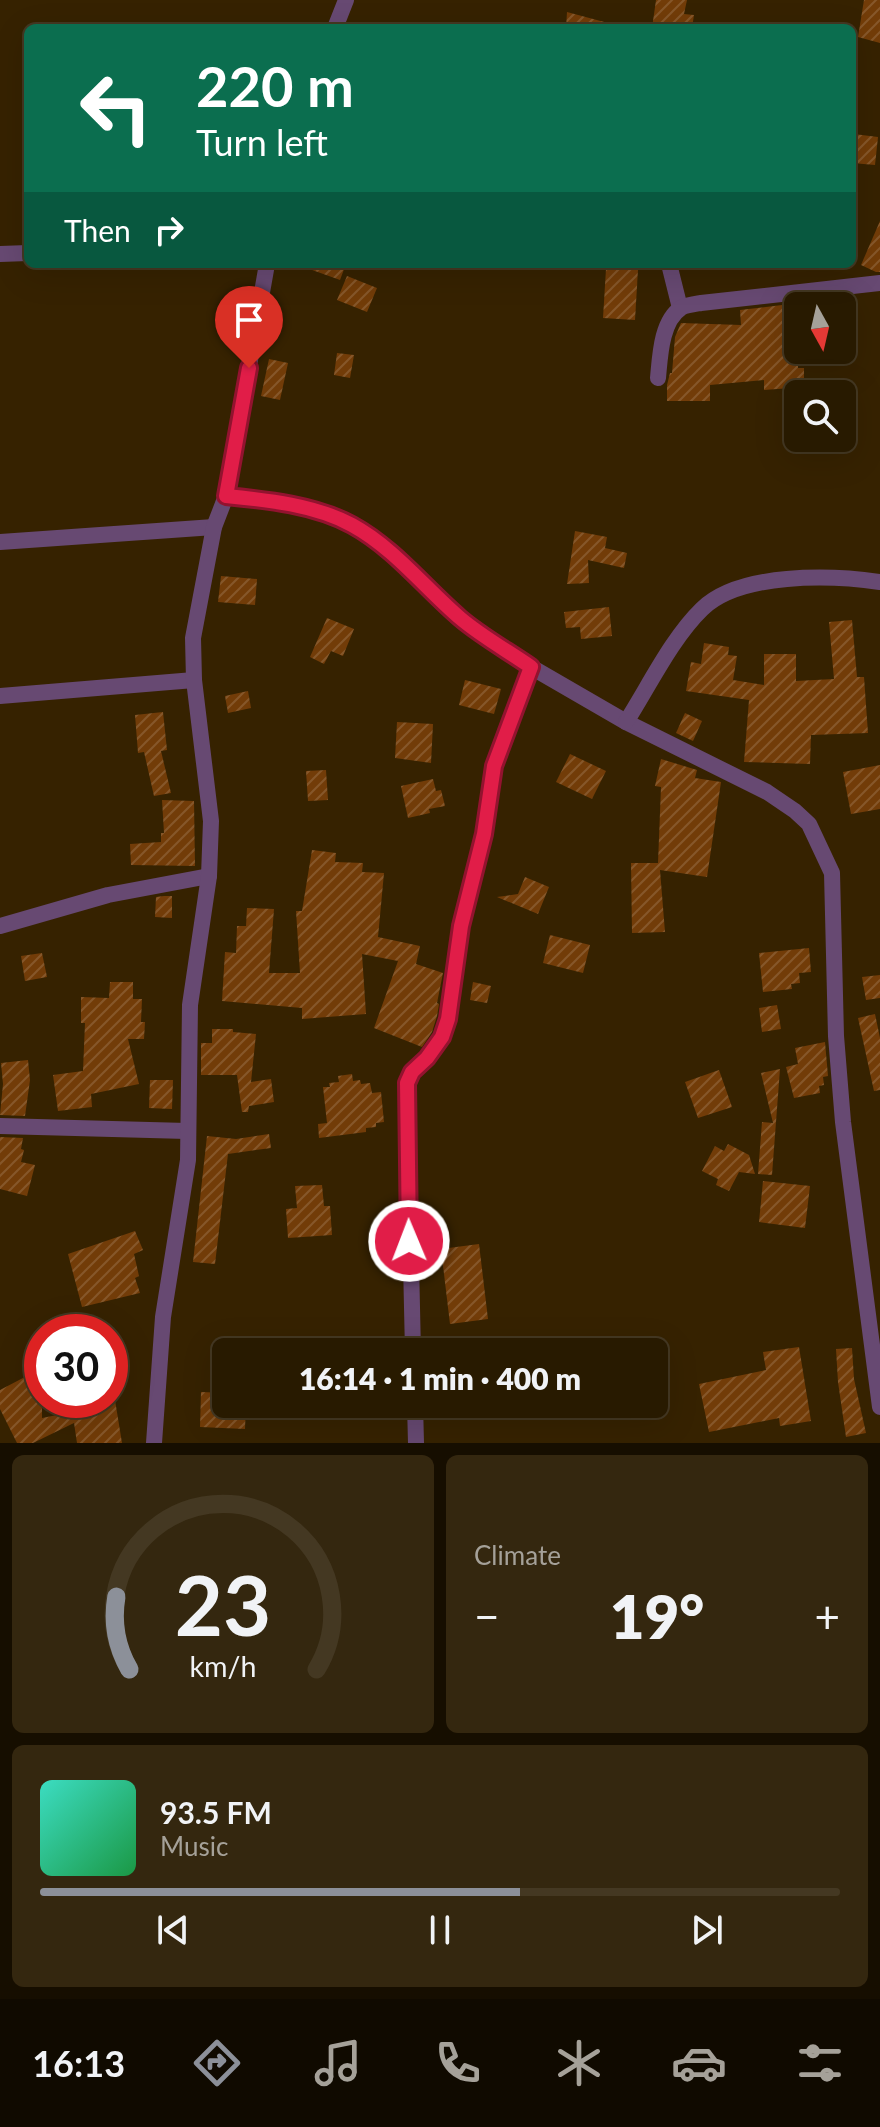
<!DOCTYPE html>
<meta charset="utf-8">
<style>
body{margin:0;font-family:Lato,sans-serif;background:#34270f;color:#f1f3f6;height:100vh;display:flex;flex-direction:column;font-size:30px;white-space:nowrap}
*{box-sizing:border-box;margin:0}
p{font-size:26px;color:#a5a199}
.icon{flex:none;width:44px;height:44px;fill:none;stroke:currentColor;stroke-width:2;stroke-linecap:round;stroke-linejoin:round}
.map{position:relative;height:1443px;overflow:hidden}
.details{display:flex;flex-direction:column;gap:12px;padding:12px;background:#160e00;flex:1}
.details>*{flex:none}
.guide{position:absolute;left:24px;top:24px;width:832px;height:244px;border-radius:12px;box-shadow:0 8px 32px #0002,0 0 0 2px #443822;background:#0b6e4f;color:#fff;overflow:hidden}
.needle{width:52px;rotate:172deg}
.buttons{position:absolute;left:784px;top:292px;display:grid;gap:16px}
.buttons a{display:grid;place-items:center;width:72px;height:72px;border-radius:12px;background:#281a00;box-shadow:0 8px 32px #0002,0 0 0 2px #443822;font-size:40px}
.speed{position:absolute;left:24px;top:1314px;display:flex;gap:16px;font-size:40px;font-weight:700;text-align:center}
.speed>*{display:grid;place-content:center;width:104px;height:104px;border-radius:50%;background:#281a00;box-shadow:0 8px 32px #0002,0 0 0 2px #443822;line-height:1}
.speed .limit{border:12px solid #d22;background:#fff;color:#111}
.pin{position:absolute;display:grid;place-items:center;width:68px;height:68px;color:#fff;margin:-82px -34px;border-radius:50% 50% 50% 0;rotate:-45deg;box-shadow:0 0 8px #0007}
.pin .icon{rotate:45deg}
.me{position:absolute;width:88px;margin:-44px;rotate:359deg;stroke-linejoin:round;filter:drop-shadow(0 0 6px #0008)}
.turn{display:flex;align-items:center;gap:28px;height:168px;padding:0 40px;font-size:36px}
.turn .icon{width:104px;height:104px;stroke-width:2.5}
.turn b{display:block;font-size:56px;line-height:68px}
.then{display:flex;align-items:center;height:76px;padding:0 40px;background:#0003;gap:16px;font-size:30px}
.big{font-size:60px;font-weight:800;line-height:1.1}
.details .card{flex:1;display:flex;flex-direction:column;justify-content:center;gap:12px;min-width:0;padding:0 28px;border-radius:12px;background:#34270f}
.details .dial{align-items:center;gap:0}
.dial svg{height:208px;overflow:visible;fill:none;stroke:#443822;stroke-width:7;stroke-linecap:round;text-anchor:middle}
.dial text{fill:#f1f3f6;stroke:none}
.song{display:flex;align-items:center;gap:24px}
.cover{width:96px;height:96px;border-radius:12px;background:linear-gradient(135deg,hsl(170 70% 55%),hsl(140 70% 35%))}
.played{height:8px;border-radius:4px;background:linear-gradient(90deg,#8c9099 60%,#443822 60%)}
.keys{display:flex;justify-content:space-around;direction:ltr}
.heat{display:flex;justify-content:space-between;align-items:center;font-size:44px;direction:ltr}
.details .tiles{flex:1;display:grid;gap:12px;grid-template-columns:1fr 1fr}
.card:last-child{grid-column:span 2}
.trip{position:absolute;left:212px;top:1338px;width:456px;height:80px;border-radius:12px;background:#281a00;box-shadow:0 8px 32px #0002,0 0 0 2px #443822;font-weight:800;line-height:80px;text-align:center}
.menu{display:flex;height:128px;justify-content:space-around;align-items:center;background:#100a00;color:#a5a199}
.menu .icon{width:56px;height:56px}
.menu .current{color:#8c9099}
.menu b{font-size:36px;color:#f1f3f6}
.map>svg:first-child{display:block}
</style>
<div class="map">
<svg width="880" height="1443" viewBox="0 0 880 1443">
<defs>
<pattern id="building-hatch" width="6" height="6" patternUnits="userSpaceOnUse" patternTransform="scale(2)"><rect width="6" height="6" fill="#723c08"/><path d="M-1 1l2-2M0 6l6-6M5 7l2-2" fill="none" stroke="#86572a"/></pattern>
</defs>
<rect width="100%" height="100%" fill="#362200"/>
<g fill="url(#building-hatch)">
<path d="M656,0H687L684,14L694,15L692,28H652Z"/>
<path d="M864,0H880V43L858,37Z"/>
<path d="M567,12L608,23L607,28H566Z"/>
<path d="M854,134L878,137L875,165L852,163Z"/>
<path d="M880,221V272H876L861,265Z"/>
<path d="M302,264H346L340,280L301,266Z"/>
<path d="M606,269L638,270L635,320L603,318Z"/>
<path d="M347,276L377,288L367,312L337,300Z"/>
<path d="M782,305L784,328H798V368H804V387L764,390V380L710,385V401H667V385L670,373H672L675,337L681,323L741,325L740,310Z"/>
<path d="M337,353L354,355L350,378L334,375Z"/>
<path d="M269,359L288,363L280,400L261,396Z"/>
<path d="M575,531L607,537L605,548L627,553L624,568L588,560L589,583L567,584Z"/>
<path d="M221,576L257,579L255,605L218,602Z"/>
<path d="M609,607L612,636L581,639L580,627L566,628L564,612Z"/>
<path d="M327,618L354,629L343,656L331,651L324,664L310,657Z"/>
<path d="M852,620L857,677H864L868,733L811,735L810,764L744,762L749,700L686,691L691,662L701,664L704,643L729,647L728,655L737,656L733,680L764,685V654H796V681L834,679L829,622Z"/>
<path d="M465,680L501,689L494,714L459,705Z"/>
<path d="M248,691L251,708L228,713L225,696Z"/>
<path d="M163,712L167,750L161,751L171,793L154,796L144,752L138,753L135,715Z"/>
<path d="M685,713L702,721L693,741L676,733Z"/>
<path d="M397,722L433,724L431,763L395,758Z"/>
<path d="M570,754L606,771L592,799L556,782Z"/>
<path d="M661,759L697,770L695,778L721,782L707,877L660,870L665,932L632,933L631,863H658L661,787L655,786Z"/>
<path d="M880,765V809L851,814L843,772Z"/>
<path d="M326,770L328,800L308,801L306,771Z"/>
<path d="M433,779L436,791L441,790L445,806L429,809L430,813L408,818L401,786Z"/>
<path d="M162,800L194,801L195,866L131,865L130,844L161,842V833H164Z"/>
<path d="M312,850L336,853L335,862L363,863L362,872L384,873L378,937L420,946L416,964L443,973L437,1003L439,1004L437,1016L432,1032L422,1047L374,1028L398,961L362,954L366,1014L302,1019V1008L222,1001L225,952L236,953L237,926H246L247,908L274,909L269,973H300L296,911H302Z"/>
<path d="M525,877L549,887L538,914L497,897L518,894Z"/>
<path d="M164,896H172V918L155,917L156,897Z"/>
<path d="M550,935L590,945L583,973L543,963Z"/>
<path d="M809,948L811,972L799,973L800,983L791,984L792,989L763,992L759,953Z"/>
<path d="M42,953L47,977L25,981L21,956Z"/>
<path d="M880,975V998L866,1000L862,977Z"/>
<path d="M110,982H133V999H142L141,1022H145L144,1039H128L139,1084L91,1094L92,1107L58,1111L53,1075L83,1071L85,1023H81V997L109,998Z"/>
<path d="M473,982L491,986L487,1003L470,1000Z"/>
<path d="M777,1005L781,1029L762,1032L759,1008Z"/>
<path d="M875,1014L880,1038V1090L874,1091L858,1018Z"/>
<path d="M212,1029H233V1032L256,1034L251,1082L271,1079L274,1102L249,1106L248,1112H242L237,1075H201V1043H212Z"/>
<path d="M825,1042L828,1076L823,1077L824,1085L819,1086L820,1093L794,1098L786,1067L798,1064L795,1048Z"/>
<path d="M28,1060L30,1080L25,1116L0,1115L3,1084L1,1063Z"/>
<path d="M780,1069L772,1175L758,1174L762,1122L773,1123L761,1073Z"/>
<path d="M719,1070L732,1107L698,1118L685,1082Z"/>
<path d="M352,1074L353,1081L360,1080L361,1084L370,1083L372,1093L381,1092L384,1122L376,1123V1127L366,1128V1132L319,1138L318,1124L327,1123L323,1087H330L329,1083L339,1082L338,1076Z"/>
<path d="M150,1080H173L172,1109L149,1108Z"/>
<path d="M269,1134L271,1148L228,1154L215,1264L193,1262L207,1136L236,1139Z"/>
<path d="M0,1137L23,1138L21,1149L24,1150L21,1162L35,1165L27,1196L0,1189Z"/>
<path d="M728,1144L749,1155L755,1174L739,1172L729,1191L716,1185L718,1179L702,1171L715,1146L724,1151Z"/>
<path d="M763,1181L810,1186L805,1228L759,1222Z"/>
<path d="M322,1185L324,1206H330L332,1235L288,1238L286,1209L297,1208L295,1186Z"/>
<path d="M135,1231L143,1250L134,1254L139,1276L135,1278L140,1293L82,1307L68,1254Z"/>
<path d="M479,1244L488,1319L450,1324L441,1249Z"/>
<path d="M799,1347L811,1421L780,1426L779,1418L709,1432L699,1384L766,1370L763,1352Z"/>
<path d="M852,1348L854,1379L866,1433L846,1437L838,1382L836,1349Z"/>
<path d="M42,1368V1418L82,1410L80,1400H115L122,1443H77L74,1423L33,1443H17L0,1409V1390Z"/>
<path d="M201,1392L226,1393V1404H246L245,1429L200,1427Z"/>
</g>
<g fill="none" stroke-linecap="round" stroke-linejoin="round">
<g stroke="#674972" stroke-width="16">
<path d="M335,28L346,0"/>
<path d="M0,254L28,253"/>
<path d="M669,264L680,308"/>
<path d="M658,378C660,357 661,321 681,308C686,305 695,304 701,303L880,283"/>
<path d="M226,496L268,500L318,512L350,524L381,543L462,620L531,667L626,722L767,792L795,811L809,824L832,873L836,1036L843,1122L880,1407"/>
<path d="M0,542L214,527"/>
<path d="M0,696L194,680"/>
<path d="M626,722C649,686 672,638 702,609C740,572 831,575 880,582"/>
<path d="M0,926L108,895L209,876"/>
<path d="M0,1126L187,1131"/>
<path d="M413,1352L407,1083L412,1072L427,1058L442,1037L448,1019L461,926L484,834L494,766L531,667"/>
<path d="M415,1404L416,1443"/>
<path d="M154,1443L163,1317L188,1160L190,1005L209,876L211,821L194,680L193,638L214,527L226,496L267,264"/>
</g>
</g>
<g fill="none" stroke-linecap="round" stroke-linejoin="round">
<defs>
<path id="route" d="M249,368L226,496C268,500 315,505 352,525C394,548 424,587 460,618C481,636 508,651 531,667L494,766L484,834L461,926L448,1019L442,1037L427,1058L412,1072L407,1083L409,1241"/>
</defs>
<use href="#route" stroke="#92132f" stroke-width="20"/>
<use href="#route" stroke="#e11d48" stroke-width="14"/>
</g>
</svg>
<div class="buttons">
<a><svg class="needle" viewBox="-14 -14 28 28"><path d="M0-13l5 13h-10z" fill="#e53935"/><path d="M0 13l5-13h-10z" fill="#a5a199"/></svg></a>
<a><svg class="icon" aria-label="search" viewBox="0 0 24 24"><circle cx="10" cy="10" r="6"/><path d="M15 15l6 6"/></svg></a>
</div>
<div class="speed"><div class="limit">30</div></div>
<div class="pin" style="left:249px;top:368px;background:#d93025"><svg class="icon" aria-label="arrive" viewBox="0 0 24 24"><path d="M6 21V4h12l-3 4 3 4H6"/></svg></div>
<svg class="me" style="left:409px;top:1241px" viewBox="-20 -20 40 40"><circle r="17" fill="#e11d48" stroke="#fff" stroke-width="3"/><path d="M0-11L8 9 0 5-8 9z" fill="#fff"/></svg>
<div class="trip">16:14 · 1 min · 400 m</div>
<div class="guide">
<div class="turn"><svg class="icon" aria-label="left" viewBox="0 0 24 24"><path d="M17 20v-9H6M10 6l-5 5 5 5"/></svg><div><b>220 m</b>Turn left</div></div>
<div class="then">Then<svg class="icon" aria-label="right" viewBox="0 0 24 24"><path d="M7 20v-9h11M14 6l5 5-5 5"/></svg></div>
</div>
</div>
<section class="details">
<div class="tiles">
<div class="card dial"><svg viewBox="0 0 100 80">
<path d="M14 69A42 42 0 1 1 86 69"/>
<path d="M14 69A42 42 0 0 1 9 41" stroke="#8c9099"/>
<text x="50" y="56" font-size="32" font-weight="700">23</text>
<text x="50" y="72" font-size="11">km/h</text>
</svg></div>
<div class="card"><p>Climate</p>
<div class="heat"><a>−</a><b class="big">19°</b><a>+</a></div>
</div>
<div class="card">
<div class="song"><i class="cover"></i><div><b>93.5 FM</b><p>Music</p></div></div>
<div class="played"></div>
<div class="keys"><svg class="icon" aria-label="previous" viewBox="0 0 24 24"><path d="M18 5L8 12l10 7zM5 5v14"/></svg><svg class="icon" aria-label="pause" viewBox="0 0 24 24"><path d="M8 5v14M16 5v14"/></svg><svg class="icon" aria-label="next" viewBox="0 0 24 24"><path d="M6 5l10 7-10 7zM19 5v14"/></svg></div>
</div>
</div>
</section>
<nav class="menu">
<b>16:13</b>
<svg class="icon current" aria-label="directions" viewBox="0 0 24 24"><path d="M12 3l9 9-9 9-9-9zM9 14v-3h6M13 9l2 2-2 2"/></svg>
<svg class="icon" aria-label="music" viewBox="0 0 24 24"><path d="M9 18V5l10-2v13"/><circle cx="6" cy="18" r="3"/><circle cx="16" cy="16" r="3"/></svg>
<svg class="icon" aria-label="phone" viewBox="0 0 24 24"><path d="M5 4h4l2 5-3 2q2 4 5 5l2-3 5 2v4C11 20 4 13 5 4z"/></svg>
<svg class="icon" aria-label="climate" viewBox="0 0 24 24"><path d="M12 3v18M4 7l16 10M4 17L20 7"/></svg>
<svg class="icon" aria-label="car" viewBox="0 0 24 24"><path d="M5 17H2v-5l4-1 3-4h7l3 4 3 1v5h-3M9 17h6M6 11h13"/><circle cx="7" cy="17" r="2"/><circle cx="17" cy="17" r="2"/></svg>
<svg class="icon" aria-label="filters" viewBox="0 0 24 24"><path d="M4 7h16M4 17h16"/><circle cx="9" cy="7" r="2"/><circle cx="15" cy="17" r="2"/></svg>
</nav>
